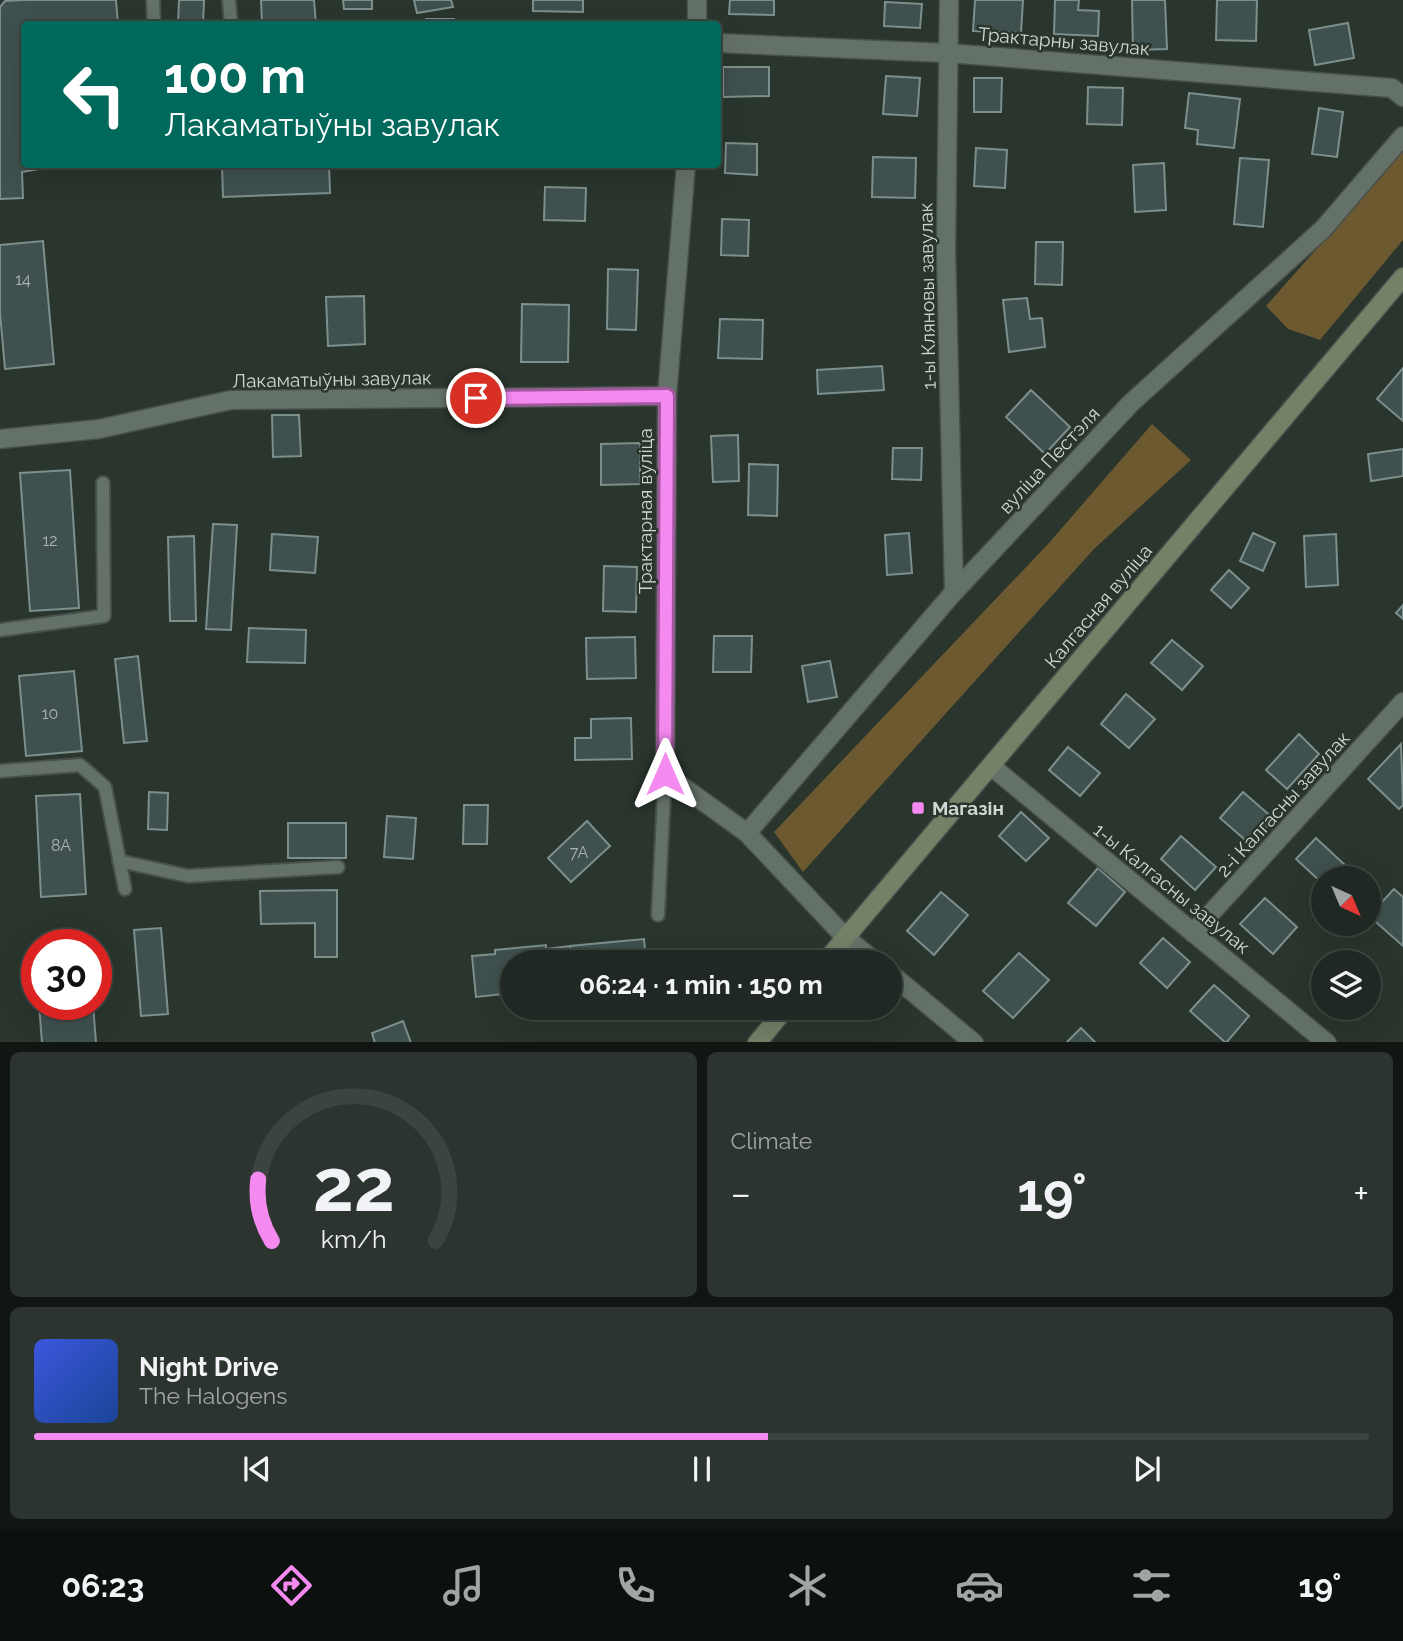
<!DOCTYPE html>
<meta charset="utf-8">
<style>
body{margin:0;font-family:Raleway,sans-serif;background:#2c342f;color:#f1f3f6;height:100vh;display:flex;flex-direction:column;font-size:26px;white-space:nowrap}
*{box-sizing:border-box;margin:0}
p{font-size:23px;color:#a1a6a5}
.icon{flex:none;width:38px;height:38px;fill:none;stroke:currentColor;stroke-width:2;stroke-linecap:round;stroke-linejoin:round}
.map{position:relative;height:1042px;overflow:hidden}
.details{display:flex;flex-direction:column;gap:10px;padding:10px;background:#111613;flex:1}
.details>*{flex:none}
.guide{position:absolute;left:21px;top:21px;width:700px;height:147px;border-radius:7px;box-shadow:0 7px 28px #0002,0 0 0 2px #3c4440;background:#00695c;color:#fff;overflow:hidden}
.needle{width:46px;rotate:136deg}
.buttons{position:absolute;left:1311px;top:866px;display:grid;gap:14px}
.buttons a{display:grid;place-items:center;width:70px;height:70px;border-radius:50%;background:#1f2822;box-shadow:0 7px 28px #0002,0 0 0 2px #3c4440;font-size:35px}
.speed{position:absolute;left:21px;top:929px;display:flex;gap:14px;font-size:35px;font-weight:700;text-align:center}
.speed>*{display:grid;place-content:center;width:91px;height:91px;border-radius:50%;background:#1f2822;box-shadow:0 7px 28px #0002,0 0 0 2px #3c4440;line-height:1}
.speed .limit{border:10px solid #d22;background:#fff;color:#111}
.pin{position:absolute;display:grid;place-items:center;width:60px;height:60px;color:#fff;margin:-30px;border:4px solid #fff;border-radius:50%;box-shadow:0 2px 7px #0007}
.me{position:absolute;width:77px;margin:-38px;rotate:0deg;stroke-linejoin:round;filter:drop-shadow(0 0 5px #0008)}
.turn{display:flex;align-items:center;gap:24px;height:147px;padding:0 28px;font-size:32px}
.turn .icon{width:91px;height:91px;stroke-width:2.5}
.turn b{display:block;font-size:49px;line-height:60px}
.big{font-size:52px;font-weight:700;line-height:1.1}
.details .widget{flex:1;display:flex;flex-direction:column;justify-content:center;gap:10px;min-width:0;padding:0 24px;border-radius:10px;background:#2c342f}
.details .dial{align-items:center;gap:0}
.dial svg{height:182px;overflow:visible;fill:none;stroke:#3c4440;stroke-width:7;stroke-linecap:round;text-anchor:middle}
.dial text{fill:#f1f3f6;stroke:none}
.song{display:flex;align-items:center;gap:21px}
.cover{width:84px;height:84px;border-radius:10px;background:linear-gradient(135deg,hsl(230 70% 55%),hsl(220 70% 35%))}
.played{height:7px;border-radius:4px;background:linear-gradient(90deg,#f489f0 55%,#3c4440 55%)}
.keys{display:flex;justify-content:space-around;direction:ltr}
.heat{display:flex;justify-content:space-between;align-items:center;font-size:38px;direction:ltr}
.details .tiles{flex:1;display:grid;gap:10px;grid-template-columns:1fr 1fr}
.widget:last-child{grid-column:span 2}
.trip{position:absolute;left:500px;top:950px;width:402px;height:70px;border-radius:35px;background:#1f2822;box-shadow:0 7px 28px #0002,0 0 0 2px #3c4440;font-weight:700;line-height:70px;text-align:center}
.dock{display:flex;height:112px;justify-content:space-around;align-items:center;background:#0c100e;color:#a1a6a5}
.dock .icon{width:49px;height:49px}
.dock .on{color:#f489f0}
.dock b{font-size:32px;color:#f1f3f6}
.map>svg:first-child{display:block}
</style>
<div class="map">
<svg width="1403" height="1043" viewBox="0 0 1403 1043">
<rect width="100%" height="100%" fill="#29352d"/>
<g fill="#6c5930">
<path d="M1403,151V240L1320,340L1288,329L1266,306Z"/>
<path d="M1152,424L1191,460L1094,549L803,872L774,832L1048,544Z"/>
</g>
<g fill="#3f504e" stroke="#7d8f8d" stroke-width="2">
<path d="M24,0H116L118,24H24V164H38L39,169L22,172L23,198L0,199V7L5,1Z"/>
<path d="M179,0H204L203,24H178Z"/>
<path d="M261,0H314L316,24H262Z"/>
<path d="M343,0H372V9H344Z"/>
<path d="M414,0H451L453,7L417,13Z"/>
<path d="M533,0H583V12L533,11Z"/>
<path d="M730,0H774V15L729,14Z"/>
<path d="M975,0H1023L1021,33L973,31Z"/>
<path d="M1055,0H1079L1078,10L1099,11L1098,36L1054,34Z"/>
<path d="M1132,0H1165L1167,49L1133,50Z"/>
<path d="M1217,0H1257L1256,41L1216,40Z"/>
<path d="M885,2L922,4L920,28L884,26Z"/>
<rect x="426" y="19" width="28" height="5"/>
<path d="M1348,23L1354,58L1315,65L1309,30Z"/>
<path d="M723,67H769V96L723,97Z"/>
<path d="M886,76L920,78L917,116L883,114Z"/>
<path d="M974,78H1002L1001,112H974Z"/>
<path d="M1088,87L1123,88L1122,125L1087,124Z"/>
<path d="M1189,93L1240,99L1234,148L1197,144L1198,130L1185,128Z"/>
<path d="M1319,108L1343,112L1337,157L1312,154Z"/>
<path d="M726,143L757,144V175L725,173Z"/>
<path d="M976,148L1007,150L1005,188L974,186Z"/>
<path d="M873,157L916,158L915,198L872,197Z"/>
<path d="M1240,158L1269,160L1263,227L1234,224Z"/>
<path d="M1164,163L1166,210L1135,212L1133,165Z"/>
<path d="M222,164H329L330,193L223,197Z"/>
<path d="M545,187L586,188L585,221L544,220Z"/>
<path d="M722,219L749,220L748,256L721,255Z"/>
<path d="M43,241L54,364L5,369L0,313V245Z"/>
<path d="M1036,242H1063L1062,285L1035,284Z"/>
<path d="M608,269L638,270L636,330L607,329Z"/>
<path d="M364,296L365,344L328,346L326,297Z"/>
<path d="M1027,298L1030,319L1042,318L1045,347L1009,352L1003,300Z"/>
<path d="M522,304L569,305L568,362H521Z"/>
<path d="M720,319L763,320L762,359L718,358Z"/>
<path d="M882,366L884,390L818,394L817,370Z"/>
<path d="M1403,368V421L1377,399Z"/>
<path d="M1031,390L1070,427L1045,454L1006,417Z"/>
<path d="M272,415H299L301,456L273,457Z"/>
<path d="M738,435L739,481L713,482L711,436Z"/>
<path d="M640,443V484L601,485V444Z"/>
<path d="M893,448H922L921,480L892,479Z"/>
<path d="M1403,449V476L1371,481L1368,454Z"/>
<path d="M749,464L778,465L777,516L748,515Z"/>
<path d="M70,470L79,608L30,611L20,473Z"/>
<path d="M213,524L237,525L231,630L206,629Z"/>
<path d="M909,533L912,573L887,575L885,535Z"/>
<path d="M1253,533L1275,543L1263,571L1240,561Z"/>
<path d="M272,534L318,537L315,573L270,570Z"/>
<path d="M1336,534L1338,585L1306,587L1304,536Z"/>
<path d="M194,536L196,621H170L168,537Z"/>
<path d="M604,566L637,567L636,612L603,611Z"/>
<path d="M1229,570L1249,588L1231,608L1211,590Z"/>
<path d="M1403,605V619L1396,613Z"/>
<path d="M249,628L306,630L305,663L247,662Z"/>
<path d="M714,636H752L751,672H713Z"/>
<path d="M635,637L636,678L587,679L586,638Z"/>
<path d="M1172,640L1203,666L1182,690L1151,663Z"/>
<path d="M138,656L147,741L124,743L115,659Z"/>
<path d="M830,661L837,697L808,702L802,666Z"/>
<path d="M74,671L82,751L26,756L19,676Z"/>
<path d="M1126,694L1155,719L1129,748L1101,724Z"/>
<path d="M631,718L632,759L575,760V738H591V719Z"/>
<path d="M1299,734L1319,754L1287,789L1266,770Z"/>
<path d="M1401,744L1403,805L1399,809L1368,779Z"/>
<path d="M1068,747L1100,773L1080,796L1049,770Z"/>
<path d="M149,792L168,793L167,830L148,829Z"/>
<path d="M1243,792L1274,819L1251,845L1220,818Z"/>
<path d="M80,794L86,894L41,897L36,796Z"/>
<path d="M464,805H488L487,844H463Z"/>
<path d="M1021,812L1049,838L1026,861L999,836Z"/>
<path d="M387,816L416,818L413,859L384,857Z"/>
<path d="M587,821L610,846L571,882L548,858Z"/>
<rect x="288" y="823" width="58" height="35"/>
<path d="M1181,836L1216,867L1195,890L1161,859Z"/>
<path d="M1316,838L1346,866L1334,878H1323V884L1296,859Z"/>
<path d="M1098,868L1125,892L1096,926L1068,903Z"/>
<path d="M1394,889L1403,897V946L1369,916Z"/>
<path d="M337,890V957H315V923L261,924L260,891Z"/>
<path d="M941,892L968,915L934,955L907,931Z"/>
<path d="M1265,898L1297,927L1273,954L1240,924Z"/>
<path d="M161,928L168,1014L141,1016L134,930Z"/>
<path d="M1163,938L1190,962L1167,988L1140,963Z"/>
<path d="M644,939L646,962H572L570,946Z"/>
<path d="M546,945V949L570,946L572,962H513V993L476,997L472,956L495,954V950Z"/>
<path d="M1019,953L1049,980L1013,1018L983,991Z"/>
<path d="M1323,977V997L1313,988Z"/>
<path d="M1214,985L1249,1016L1226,1043L1190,1011Z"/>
<path d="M39,1004H93L96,1043H42Z"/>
<path d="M576,1008H650L651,1014L577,1021Z"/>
<path d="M403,1021L411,1043H375L372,1033Z"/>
<path d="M1081,1028L1096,1043H1066Z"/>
</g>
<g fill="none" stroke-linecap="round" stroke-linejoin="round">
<defs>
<g id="lane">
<path d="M153,0L154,24"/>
<path d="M229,0L231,24"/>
<path d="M0,630L104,616L103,483"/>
<path d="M0,771L80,765L105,787L125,889"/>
<path d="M119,861L188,876L338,867"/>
<path d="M658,915L665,774"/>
</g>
<g id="street">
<path d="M949,0L946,250L954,592"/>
<path d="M697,24V0"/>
<path d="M718,43L947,53L1392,88L1403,97"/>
<path d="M686,164L667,396L665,774L747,833L846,938L876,962"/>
<path d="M0,439L99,429L231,400L667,396"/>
<path d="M991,766L1327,1043"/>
<path d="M747,833L954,592L1131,403L1323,229L1403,136"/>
<path d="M1193,933L1403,702"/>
<path d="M891,974L974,1043"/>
</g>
<g id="secondary">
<path d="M825,962L1403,277"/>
<path d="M757,1043L786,1008"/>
</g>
</defs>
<use href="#lane" stroke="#47504a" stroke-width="16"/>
<use href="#street" stroke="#47504a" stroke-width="21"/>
<use href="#secondary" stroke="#47504a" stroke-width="21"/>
<use href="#lane" stroke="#647168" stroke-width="12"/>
<use href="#street" stroke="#647168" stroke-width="18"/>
<use href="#secondary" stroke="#738167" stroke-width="18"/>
</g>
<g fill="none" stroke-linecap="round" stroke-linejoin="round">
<defs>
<path id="route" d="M476,398L667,396L665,774"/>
</defs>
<use href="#route" stroke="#9f599c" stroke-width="18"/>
<use href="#route" stroke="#f489f0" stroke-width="12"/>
</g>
<rect fill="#f489f0" stroke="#29352d" stroke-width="2.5" x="911" y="801" width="14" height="14" rx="3.5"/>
<g text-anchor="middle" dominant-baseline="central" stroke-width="5" stroke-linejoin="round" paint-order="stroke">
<g font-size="16" fill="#acb5b1">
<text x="23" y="279">14</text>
<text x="50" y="540">12</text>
<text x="50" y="713">10</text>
<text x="61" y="845">8А</text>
<text x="579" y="852">7А</text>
</g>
<g font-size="19" fill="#d0d7d2" stroke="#29352d">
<text transform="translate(1064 41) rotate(5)">Трактарны завулак</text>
<text transform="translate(927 296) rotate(-91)">1-ы Кляновы завулак</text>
<text transform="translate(332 379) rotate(-1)">Лакаматыўны завулак</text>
<text transform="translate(1049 460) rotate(-47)">вуліца Пестэля</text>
<text transform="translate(645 511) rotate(-90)">Трактарная вуліца</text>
<text transform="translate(1098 606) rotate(-50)">Калгасная вуліца</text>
<text transform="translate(1283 804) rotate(-48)">2-і Калгасны завулак</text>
<text transform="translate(1172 888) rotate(39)">1-ы Калгасны завулак</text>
</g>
<g font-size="19" font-weight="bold" fill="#d0d7d2" stroke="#29352d" text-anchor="start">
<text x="932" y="808">Магазін</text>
</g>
</g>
</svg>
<div class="buttons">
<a><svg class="needle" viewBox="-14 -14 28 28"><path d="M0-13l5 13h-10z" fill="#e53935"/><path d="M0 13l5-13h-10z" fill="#a1a6a5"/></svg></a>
<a><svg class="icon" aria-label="layers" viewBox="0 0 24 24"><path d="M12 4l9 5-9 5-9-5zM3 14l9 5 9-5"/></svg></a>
</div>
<div class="speed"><div class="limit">30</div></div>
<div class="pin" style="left:476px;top:398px;background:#d93025"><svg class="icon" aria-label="arrive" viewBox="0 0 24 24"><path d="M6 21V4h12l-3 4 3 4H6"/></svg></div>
<svg class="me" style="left:665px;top:774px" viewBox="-20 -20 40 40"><path d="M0-17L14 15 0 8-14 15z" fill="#f489f0" stroke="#fff" stroke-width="4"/></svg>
<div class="trip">06:24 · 1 min · 150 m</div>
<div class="guide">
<div class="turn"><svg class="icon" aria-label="left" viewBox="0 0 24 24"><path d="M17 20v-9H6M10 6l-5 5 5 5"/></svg><div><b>100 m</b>Лакаматыўны завулак</div></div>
</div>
</div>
<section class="details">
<div class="tiles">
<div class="widget dial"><svg viewBox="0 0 100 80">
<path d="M14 69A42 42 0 1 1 86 69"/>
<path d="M14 69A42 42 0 0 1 8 42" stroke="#f489f0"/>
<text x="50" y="56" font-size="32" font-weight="700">22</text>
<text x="50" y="72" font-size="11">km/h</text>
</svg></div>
<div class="widget"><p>Climate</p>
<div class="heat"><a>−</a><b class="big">19°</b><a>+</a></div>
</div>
<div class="widget">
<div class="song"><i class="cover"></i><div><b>Night Drive</b><p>The Halogens</p></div></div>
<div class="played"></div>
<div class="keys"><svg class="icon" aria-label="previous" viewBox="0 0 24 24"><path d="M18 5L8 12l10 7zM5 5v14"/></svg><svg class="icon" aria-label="pause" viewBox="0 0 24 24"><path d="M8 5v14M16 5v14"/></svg><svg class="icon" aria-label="next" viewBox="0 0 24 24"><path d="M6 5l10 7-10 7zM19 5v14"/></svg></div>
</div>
</div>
</section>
<nav class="dock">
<b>06:23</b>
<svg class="icon on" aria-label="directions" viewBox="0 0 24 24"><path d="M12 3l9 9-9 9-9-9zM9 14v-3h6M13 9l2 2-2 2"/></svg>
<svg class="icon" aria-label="music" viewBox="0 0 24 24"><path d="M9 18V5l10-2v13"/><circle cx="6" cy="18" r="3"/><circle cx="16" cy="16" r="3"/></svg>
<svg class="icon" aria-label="phone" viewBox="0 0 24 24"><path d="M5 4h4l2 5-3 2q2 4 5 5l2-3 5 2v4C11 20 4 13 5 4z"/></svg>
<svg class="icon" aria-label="climate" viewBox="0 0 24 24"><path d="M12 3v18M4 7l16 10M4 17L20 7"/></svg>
<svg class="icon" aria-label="car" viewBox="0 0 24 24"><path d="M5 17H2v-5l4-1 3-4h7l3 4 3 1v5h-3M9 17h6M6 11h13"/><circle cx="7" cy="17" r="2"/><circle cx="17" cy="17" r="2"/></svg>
<svg class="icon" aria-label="filters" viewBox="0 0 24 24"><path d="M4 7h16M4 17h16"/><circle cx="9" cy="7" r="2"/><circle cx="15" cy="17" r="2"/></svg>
<b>19°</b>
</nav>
